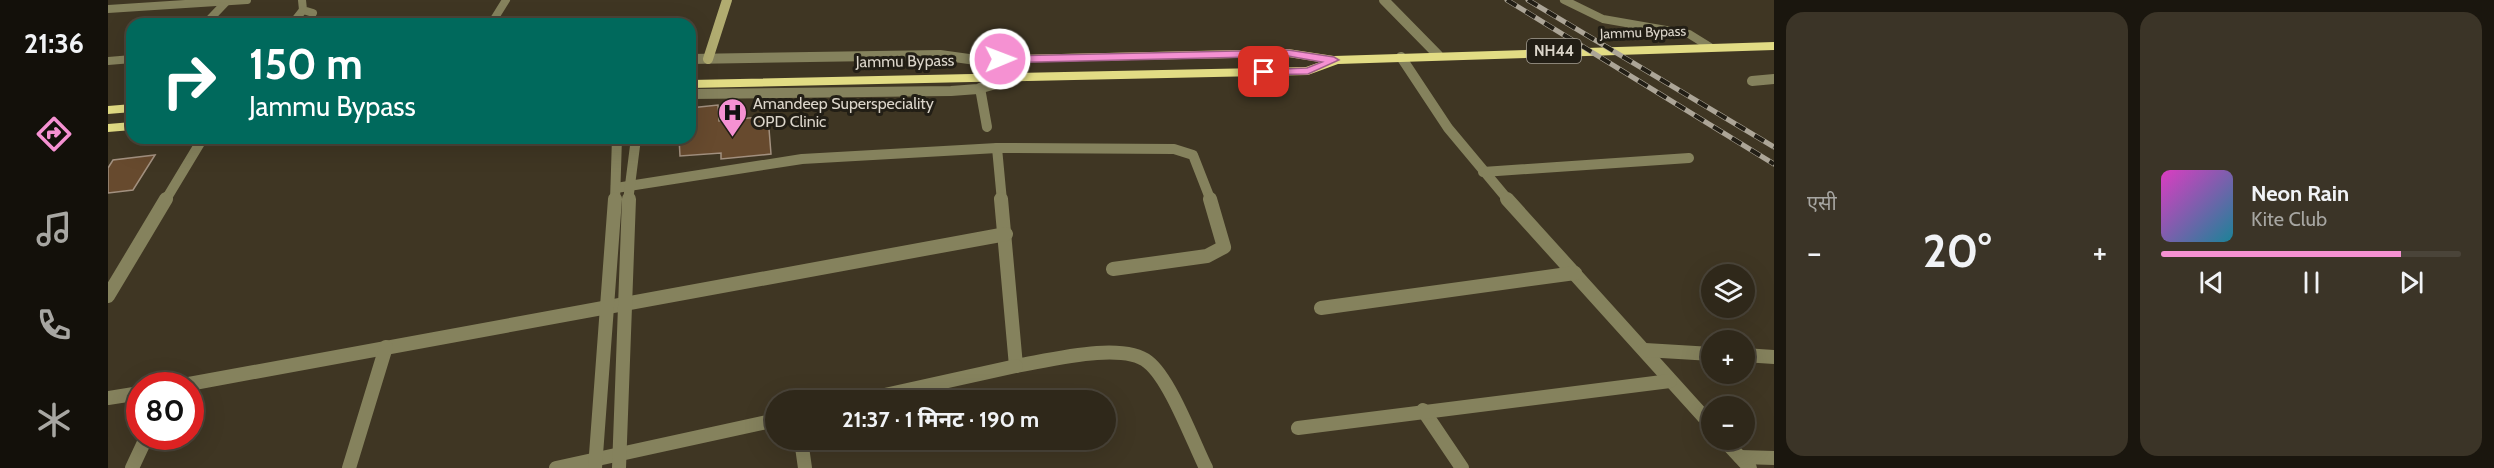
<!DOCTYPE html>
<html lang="hi">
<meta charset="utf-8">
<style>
body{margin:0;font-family:Cabin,"Noto Sans Devanagari",sans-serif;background:#3b3427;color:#f1f3f6;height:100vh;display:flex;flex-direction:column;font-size:22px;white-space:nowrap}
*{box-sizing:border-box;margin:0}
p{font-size:20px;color:#a7a6a2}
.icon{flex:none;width:33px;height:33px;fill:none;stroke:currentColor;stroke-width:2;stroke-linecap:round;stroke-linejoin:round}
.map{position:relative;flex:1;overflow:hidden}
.side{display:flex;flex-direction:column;gap:12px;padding:12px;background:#1a160e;width:720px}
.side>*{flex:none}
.hud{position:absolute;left:18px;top:18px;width:570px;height:126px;border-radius:18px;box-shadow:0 6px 24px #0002,0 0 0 2px #4a4439;background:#00695c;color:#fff;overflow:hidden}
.tools{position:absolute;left:1593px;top:264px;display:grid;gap:12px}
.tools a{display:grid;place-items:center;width:54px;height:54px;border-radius:50%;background:#2f281a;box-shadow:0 6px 24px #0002,0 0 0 2px #4a4439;font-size:30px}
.speed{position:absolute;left:18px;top:372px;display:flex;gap:12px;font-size:30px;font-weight:700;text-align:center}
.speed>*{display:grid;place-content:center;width:78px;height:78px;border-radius:50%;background:#2f281a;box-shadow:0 6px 24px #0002,0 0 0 2px #4a4439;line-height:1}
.speed .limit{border:9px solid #d22;background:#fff;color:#111}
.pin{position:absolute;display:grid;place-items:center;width:51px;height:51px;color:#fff;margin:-26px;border-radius:12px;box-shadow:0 3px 9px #0006}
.me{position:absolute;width:66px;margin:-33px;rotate:89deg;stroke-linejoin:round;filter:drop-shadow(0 0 4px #0008)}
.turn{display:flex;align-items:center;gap:21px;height:126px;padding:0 24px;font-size:27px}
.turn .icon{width:78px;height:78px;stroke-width:2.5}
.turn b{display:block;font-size:42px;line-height:51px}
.big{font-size:45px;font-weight:700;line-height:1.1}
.side .widget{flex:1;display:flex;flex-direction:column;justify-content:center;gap:9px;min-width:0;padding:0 21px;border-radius:18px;background:#3b3427}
.song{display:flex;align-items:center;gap:18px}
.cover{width:72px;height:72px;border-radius:9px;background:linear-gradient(135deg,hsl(310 70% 55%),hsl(190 70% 35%))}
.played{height:6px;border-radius:3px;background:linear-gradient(90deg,#f591d2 80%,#4a4439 80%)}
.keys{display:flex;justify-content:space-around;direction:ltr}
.heat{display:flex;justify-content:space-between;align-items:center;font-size:33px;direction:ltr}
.side .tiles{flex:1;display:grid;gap:12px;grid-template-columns:repeat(2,1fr)}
.trip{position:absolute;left:657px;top:390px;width:351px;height:60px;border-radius:30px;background:#2f281a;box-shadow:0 6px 24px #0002,0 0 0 2px #4a4439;font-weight:700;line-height:60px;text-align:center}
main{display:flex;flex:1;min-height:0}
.tab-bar{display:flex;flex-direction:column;width:108px;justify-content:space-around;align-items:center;background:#13100a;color:#a7a6a2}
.tab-bar .icon{width:42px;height:42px}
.tab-bar .current{color:#f591d2}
.tab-bar b{font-size:27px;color:#f1f3f6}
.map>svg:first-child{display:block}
</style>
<main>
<nav class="tab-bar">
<b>21:36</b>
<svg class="icon current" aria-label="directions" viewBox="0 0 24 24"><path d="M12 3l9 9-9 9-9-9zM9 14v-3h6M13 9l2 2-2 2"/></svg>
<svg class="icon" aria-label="music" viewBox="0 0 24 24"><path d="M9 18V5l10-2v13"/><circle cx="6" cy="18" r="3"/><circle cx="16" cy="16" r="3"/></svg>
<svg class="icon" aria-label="phone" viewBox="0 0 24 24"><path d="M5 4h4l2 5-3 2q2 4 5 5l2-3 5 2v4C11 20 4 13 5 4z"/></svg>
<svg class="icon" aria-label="climate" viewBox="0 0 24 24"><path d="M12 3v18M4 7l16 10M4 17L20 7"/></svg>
</nav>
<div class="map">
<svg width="1666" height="468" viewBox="0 0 1666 468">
<rect width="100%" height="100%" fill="#3f3623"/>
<g fill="#674a2e" stroke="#a2907f" stroke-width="1.5">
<path d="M610,105L611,121L660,116L663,154L613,159V153L572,156L571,138H582V108Z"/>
<path d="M47,155L25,190L0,193V168L5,160Z"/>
</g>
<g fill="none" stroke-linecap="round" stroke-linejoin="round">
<g stroke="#85825d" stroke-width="8">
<path d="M194,0L195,10L205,13"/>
<path d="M1456,0L1495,19L1581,34L1602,47"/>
<path d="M0,9L139,0"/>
<path d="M97,24L120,0"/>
<path d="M184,24L195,10"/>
<path d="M383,24L398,0"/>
<path d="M0,61L24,59"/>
</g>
<g stroke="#85825d" stroke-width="10">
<path d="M1276,0L1330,55"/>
<path d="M1293,57L1340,128L1401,201"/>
<path d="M1644,81L1666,79"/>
<path d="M872,88L879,127"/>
<path d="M889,148L894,201"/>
<path d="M1375,172L1581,158"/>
<path d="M508,188L694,159L889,148L1066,149L1085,155L1103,201"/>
<path d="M57,201L95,138"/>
<path d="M507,201L509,138"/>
<path d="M520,201L528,138"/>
</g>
<g stroke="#85825d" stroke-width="14">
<path d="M893,199L908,366C939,361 1014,341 1040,362C1062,379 1085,442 1098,468"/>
<path d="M1399,199L1604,426"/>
<path d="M1005,269L1099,256L1116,247L1102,199"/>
<path d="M0,296L58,199"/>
<path d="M1213,308L1467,273"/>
<path d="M1537,350L1604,354"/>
<path d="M1636,355L1666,357"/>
<path d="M70,386L898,234"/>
<path d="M0,398L32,393"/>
<path d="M754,400L908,366"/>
<path d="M1315,410L1354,468"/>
<path d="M1190,428L1562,381"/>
<path d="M693,440L697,468"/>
<path d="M1616,440L1642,468"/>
<path d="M1632,457L1666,458"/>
<path d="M24,468L39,436"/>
<path d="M241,468L278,347"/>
<path d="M448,468L668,420"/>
<path d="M487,468L507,199"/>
<path d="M511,468L521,199"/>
</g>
<g stroke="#85825d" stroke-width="10">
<path d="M582,59L832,55L868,60"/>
<path d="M582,94L843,91L870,89L909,78"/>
</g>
<path stroke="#b1ac70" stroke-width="10" d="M600,59L619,0"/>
<g fill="#e2dc84" fill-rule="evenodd">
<path d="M1666,42V50L1230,64L1200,75L582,88V80L1198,67L1212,62L1180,57L863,63L862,60L868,56L1180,49L1226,56Z"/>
<path d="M24,104V112L0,114V106Z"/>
<path d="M24,122V130L0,132V124Z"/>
</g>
<defs>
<g id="rail">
<path d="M1399,0L1666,164"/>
<path d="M1420,0L1666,147"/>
</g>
</defs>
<use href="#rail" stroke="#aca597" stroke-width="5"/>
<use href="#rail" stroke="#221e15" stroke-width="4" stroke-dasharray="11" stroke-linecap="butt"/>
</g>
<path fill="#f591d2" stroke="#9f5e88" stroke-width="1.5" d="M1180,50L1226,57L1231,60L1200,74L1156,75L1150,72L1152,70L1199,68L1214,62L1180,56L892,63L887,59L892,56Z"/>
<defs>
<symbol id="hospital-pin" viewBox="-11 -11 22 30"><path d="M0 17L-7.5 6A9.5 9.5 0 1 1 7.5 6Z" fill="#f591d2" stroke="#221e15"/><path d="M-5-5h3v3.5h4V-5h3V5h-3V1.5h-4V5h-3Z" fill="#111"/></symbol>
</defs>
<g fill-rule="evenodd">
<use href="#hospital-pin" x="608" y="96" width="33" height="45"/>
</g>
<g text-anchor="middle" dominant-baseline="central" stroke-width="6" stroke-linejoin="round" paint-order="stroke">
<g font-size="14" fill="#dbd5ca" stroke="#221e15">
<text transform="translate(1535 32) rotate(-2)">Jammu Bypass</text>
</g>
<rect fill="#221e15" stroke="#a49e94" stroke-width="1.5" x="1419" y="39" width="54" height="24" rx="4.5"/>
<g font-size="15" font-weight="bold" fill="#dbd5ca">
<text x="1446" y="51">NH44</text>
</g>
<g font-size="16" fill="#dbd5ca" stroke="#221e15">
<text transform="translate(797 61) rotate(-1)">Jammu Bypass</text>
</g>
<g font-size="16" fill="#dbd5ca" stroke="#221e15" text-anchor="start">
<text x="645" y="103">Amandeep Superspeciality<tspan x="645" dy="18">OPD Clinic</tspan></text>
</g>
</g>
</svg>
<div class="tools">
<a><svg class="icon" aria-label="layers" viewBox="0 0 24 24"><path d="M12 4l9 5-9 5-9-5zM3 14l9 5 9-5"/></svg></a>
<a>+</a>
<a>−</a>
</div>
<div class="speed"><div class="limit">80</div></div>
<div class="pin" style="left:1156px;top:72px;background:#d93025"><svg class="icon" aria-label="arrive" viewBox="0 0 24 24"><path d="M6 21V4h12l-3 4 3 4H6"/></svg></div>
<svg class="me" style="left:892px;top:59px" viewBox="-20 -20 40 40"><circle r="17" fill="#f591d2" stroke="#fff" stroke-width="3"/><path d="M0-11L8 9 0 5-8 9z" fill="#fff"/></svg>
<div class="trip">21:37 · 1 मिनट · 190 m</div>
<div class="hud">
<div class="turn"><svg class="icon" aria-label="right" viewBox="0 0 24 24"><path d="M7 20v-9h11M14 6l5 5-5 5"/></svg><div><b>150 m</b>Jammu Bypass</div></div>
</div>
</div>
<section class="side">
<div class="tiles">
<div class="widget"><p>एसी</p>
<div class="heat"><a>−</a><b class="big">20°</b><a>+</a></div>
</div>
<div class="widget">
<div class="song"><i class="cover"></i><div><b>Neon Rain</b><p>Kite Club</p></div></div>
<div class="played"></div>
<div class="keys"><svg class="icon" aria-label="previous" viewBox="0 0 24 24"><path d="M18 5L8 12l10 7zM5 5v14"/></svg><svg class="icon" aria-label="pause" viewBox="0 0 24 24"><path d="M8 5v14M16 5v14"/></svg><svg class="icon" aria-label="next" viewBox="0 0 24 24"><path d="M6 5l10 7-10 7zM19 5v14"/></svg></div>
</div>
</div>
</section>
</main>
